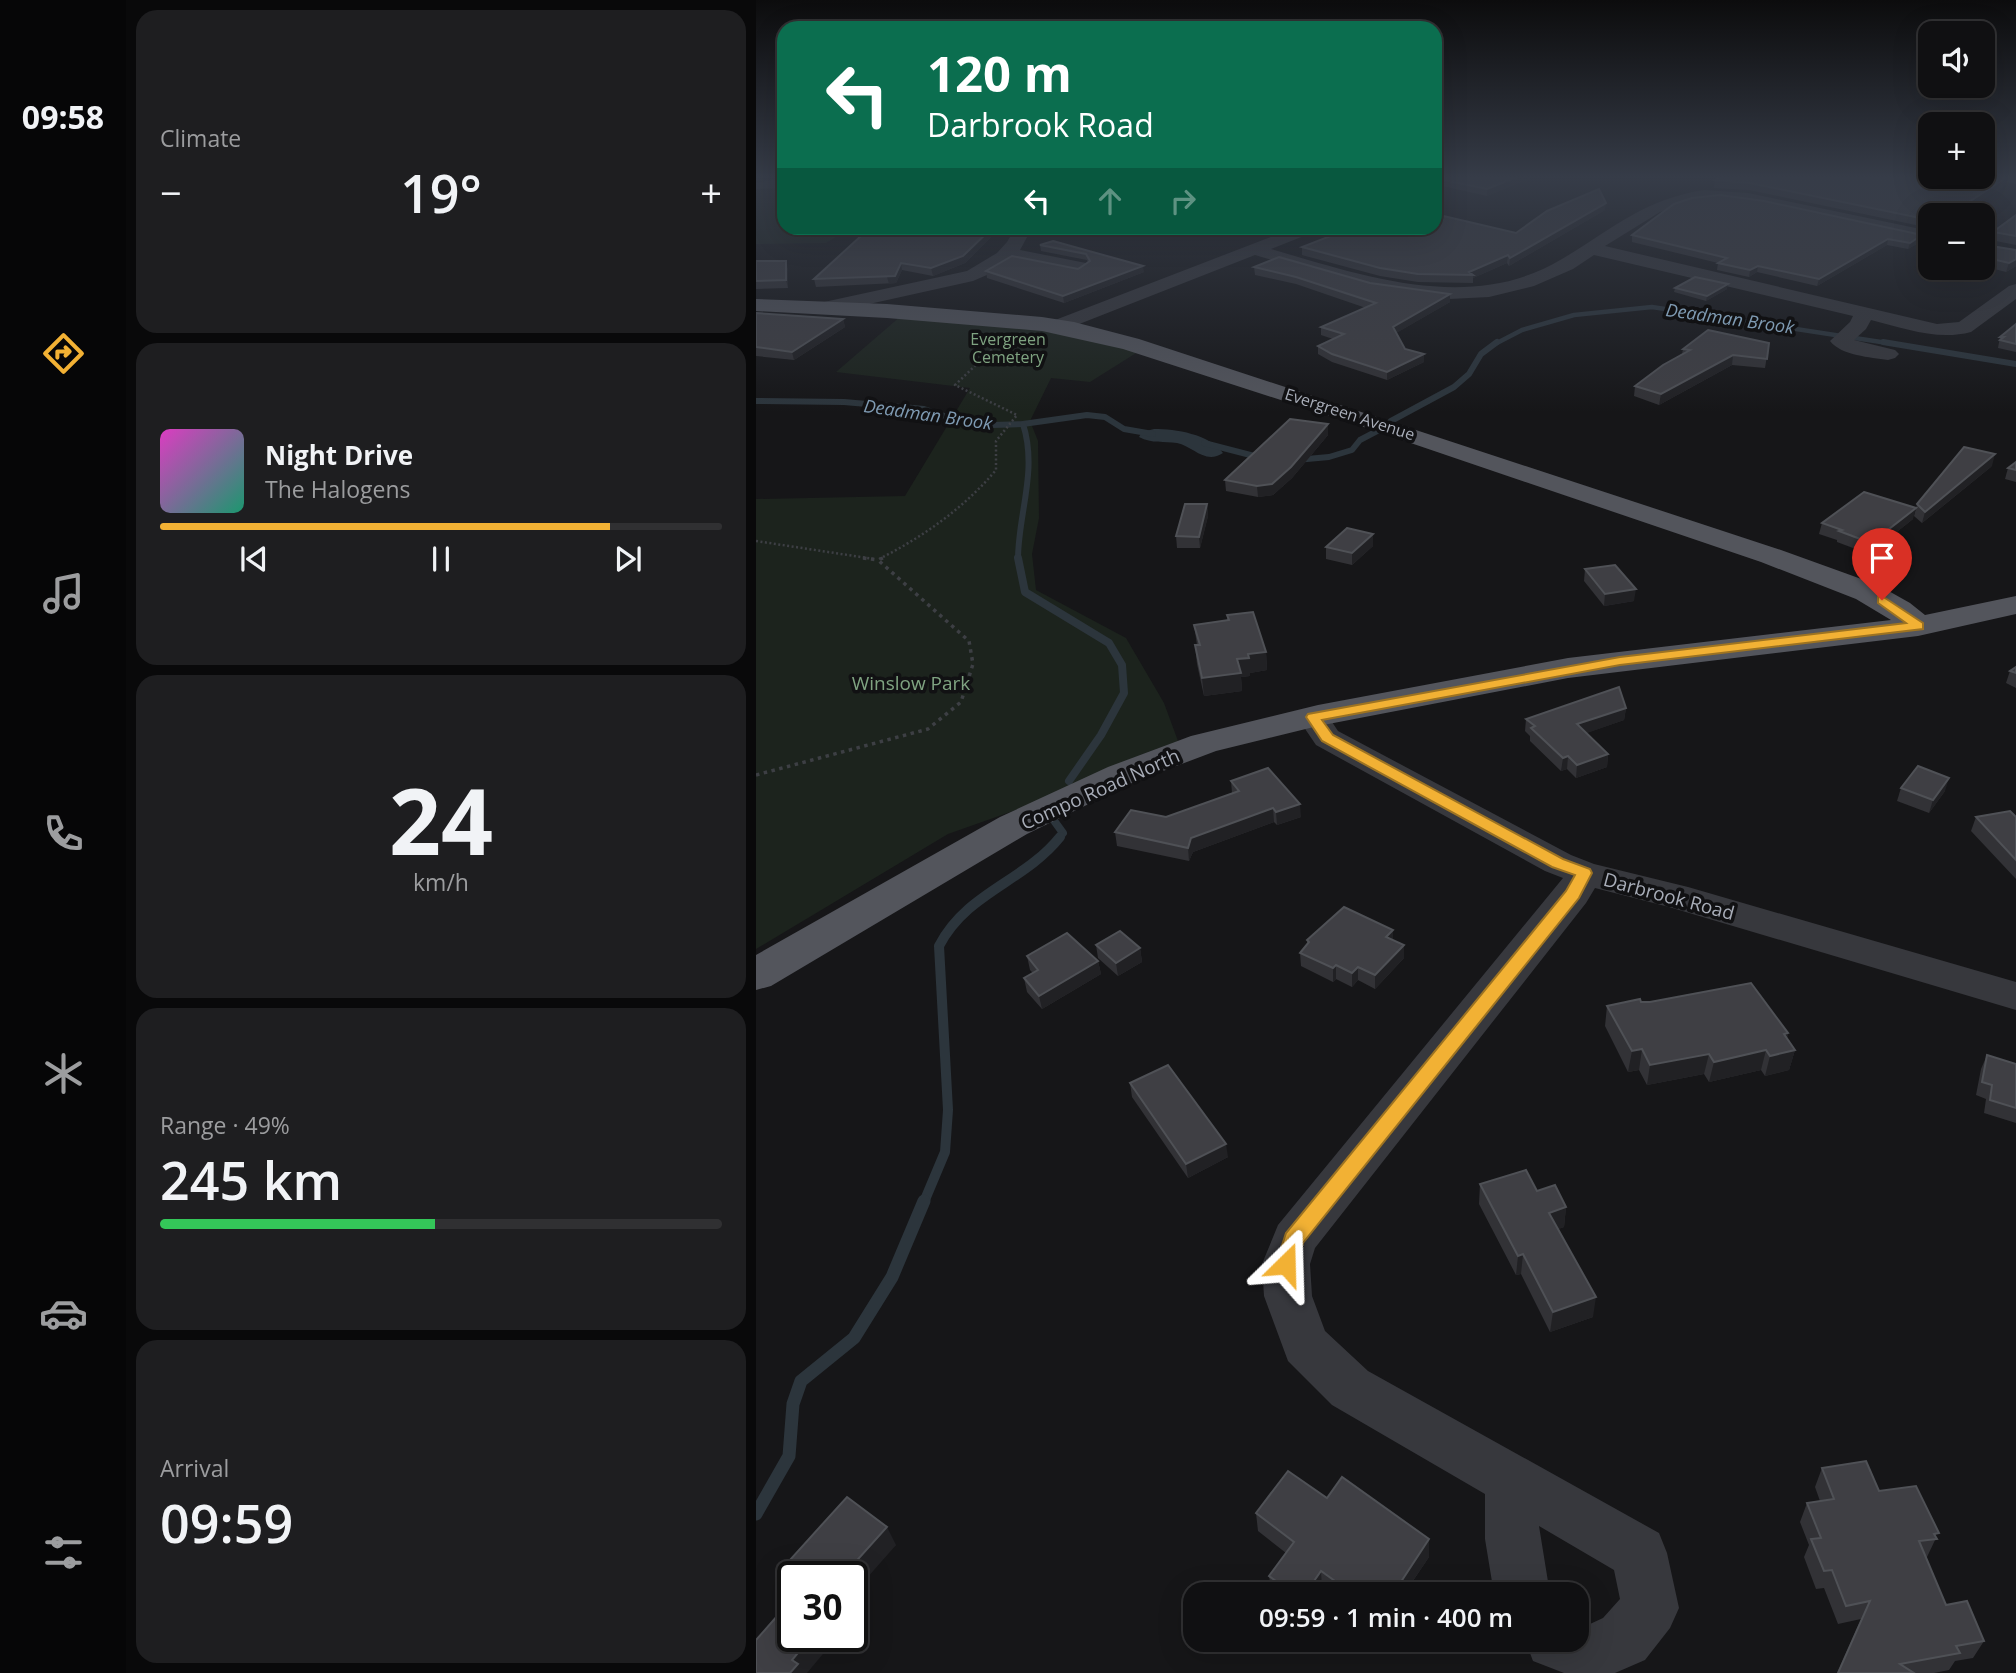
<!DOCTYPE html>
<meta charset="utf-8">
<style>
body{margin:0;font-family:"Open Sans",sans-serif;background:#1e1e20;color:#f1f3f6;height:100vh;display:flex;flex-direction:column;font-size:26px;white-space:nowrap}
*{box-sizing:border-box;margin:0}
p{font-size:23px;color:#9c9d9f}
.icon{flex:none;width:38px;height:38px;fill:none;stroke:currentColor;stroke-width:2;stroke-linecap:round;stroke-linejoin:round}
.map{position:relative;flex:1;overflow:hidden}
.sheet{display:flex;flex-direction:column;gap:10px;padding:10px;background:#09090a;width:630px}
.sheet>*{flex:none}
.hud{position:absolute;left:21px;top:21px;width:665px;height:214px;border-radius:21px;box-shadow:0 7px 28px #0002,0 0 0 2px #303032;background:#0b6e4f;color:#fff;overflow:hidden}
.controls{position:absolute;left:1162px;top:21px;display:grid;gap:14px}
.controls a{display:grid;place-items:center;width:77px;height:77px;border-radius:14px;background:#101012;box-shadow:0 7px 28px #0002,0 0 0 2px #303032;font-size:35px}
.speed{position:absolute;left:21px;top:1561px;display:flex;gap:14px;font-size:35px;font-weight:700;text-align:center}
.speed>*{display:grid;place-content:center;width:91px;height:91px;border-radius:50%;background:#101012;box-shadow:0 7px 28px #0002,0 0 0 2px #303032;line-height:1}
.speed .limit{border:4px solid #111;border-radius:10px;background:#fff;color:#111}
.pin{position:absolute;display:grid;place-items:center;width:60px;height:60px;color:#fff;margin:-72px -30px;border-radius:50% 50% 50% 0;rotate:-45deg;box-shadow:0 0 7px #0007}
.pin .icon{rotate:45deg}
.me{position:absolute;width:77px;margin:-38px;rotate:22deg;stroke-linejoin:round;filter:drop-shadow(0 0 5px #0008)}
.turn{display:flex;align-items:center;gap:24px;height:147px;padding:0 35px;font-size:32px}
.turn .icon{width:91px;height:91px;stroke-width:2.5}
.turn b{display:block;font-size:49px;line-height:60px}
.lanes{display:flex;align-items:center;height:66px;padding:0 35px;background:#0003;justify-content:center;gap:35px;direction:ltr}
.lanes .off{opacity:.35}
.big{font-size:52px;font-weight:600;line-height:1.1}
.sheet .card{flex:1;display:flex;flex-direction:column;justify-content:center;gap:10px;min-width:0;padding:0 24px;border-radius:21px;background:#1e1e20}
.sheet .dial{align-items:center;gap:0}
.dial b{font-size:91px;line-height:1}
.song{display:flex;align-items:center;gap:21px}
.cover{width:84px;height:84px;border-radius:10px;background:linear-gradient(135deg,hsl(310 70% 55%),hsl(160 70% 35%))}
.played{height:7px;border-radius:4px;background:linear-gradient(90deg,#f2b134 80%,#303032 80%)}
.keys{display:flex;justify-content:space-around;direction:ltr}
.heat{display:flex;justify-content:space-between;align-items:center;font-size:38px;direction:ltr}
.charge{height:10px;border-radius:5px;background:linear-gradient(90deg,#34c759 49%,#303032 0)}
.trip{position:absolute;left:427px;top:1582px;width:406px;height:70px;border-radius:21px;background:#101012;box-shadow:0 7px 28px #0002,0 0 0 2px #303032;font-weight:600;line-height:70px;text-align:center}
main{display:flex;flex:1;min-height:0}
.dock{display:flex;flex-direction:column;width:126px;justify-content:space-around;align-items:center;background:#060607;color:#9c9d9f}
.dock .icon{width:49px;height:49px}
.dock .on{color:#f2b134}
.dock b{font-size:32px;color:#f1f3f6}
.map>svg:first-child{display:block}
</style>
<main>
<nav class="dock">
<b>09:58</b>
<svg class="icon on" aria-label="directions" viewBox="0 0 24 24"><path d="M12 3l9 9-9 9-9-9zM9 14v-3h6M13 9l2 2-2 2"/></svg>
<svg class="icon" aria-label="music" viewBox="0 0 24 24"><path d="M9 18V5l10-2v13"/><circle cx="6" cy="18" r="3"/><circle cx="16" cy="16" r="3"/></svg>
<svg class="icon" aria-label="phone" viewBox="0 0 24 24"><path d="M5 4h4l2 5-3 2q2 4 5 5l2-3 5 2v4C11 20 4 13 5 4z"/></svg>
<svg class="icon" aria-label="climate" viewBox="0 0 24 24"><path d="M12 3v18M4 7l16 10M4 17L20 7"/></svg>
<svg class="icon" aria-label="car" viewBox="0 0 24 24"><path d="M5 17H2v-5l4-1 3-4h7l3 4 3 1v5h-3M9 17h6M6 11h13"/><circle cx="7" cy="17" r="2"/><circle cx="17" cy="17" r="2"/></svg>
<svg class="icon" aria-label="filters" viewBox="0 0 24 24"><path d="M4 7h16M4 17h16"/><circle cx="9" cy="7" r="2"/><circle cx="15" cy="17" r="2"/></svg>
</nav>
<section class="sheet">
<div class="card"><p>Climate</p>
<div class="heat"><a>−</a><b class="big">19°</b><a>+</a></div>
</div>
<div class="card">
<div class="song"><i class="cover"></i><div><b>Night Drive</b><p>The Halogens</p></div></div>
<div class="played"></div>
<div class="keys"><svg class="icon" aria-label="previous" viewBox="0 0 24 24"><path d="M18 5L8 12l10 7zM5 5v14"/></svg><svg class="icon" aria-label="pause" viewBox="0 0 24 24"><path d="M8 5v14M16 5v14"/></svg><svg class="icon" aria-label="next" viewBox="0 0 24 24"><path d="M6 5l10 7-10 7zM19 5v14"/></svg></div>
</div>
<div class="card dial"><b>24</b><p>km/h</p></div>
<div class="card"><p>Range · 49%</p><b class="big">245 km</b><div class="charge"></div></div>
<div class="card"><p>Arrival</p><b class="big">09:59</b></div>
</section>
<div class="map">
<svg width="1260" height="1673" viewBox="0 0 1260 1673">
<rect width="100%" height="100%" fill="#161618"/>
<g fill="#1c231d">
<path d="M28,186V228H80V237L70,243L0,244V189Z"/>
<path d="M145,316L251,324L385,350L334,382L295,378L274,421L282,441L283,518L276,554L280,590L370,638L408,703L422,741L374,759L268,807L192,834L0,949V499L149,496L214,388L80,372Z"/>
</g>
<path fill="#2c353c" d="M398,429C420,429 453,434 467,453C449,465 437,446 421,443C408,441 396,444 383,437L386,432Z"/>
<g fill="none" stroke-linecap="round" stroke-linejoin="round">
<path stroke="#2c353c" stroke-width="4.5" d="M739,344L766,330L818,315L896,307L1138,344"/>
<g stroke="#2c353c" stroke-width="6">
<path d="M1127,342L1260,364"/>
<path d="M0,401L88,402L168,409L203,421L237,425L267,424L331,415L349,417L368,429L397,434"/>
<path d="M635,421L698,387L713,374L725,354L741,342"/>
<path d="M448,443L506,458"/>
<path d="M540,460L573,457L596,450L604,440L623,430"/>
<path d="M262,559C262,514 282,471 267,424"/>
</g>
<g stroke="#2c353c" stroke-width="8">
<path d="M262,558L269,592L353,643L366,665L368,693L345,735L313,781"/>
<path d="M299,822L307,833L302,839"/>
</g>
<path stroke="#2c353c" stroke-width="10" d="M168,1202L189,1152L192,1110L183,946C211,892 268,882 304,837"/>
<path stroke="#2c353c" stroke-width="13" d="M0,1514L33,1456L37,1404L45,1381L98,1338L136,1277L168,1201"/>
<g stroke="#3d3f44" stroke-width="2.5" stroke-dasharray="2 2.5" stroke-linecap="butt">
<path d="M0,541L118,559"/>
<path d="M123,559C167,537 208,508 240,470V441L261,415L199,385L244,342"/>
</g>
<g stroke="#3d3f44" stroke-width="3.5" stroke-dasharray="3.5 4.5" stroke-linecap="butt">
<path d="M107,558L122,560"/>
<path d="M0,775L172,729L205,702L217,664L213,641L122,560L127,558"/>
</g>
<g fill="#37383d" fill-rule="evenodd">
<path d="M679,177H690L679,184Z"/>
<path d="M1240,177H1260V184L1242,180Z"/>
<path d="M28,178V188L0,189V183Z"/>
<path d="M948,190L992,193L1174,231V241L1007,205L963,199L935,202L904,212L849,246L1181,324L1203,322L1253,286L1260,284V299L1215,332C1181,341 1148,328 1115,320L1110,329L1098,340L1139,350L1143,354L1139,358L1132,360C1114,357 1086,356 1074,341L1094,322L1097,316L838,255L817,269L778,286L733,297L693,299L614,288L499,255L308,330H294L291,326L294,322L538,228H561L558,232L515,249C608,276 715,314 806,259C855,230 888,199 948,190Z"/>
<path d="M259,228H276L264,250L330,263L332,267L323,273L256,259L240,271L217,281L68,314L61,312L58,308L61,304L68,302L211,271L241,253L251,242Z"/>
<path d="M557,708L568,710L582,731L815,855L838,864L932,887L1260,982V1010L913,907L839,888L830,903L559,1248L554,1264L556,1296L569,1331L612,1371L903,1533L911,1553L923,1608L914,1628L889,1660L859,1673H808L777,1661L769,1640H821V1619L834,1624L847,1618L864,1599L858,1570L783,1526L794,1594H738L729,1539V1494L576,1405L532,1361L508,1296L506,1264L522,1225L807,878L789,871L560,745L541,717L546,710Z"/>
</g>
<path fill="#53555c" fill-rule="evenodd" d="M0,299L131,304L286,317L318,322L383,339L1025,550L1122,585L1154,603L1169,615L1260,596V614L1162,636L812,678L562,726L460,751L378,782L271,834L15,986L0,990V955L244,817L352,767L435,736L562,705L812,658L1135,620L1100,599L1005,562L593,422L367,349L286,331L131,318L0,311Z"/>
</g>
<g fill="#323236">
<path d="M684,177H777L731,196L682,185V179Z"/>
<path d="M1252,177L1250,185L1174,215V228L993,190L958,188L959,180Z"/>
<path d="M849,210L753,266L751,263L717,278V283L662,282L624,276L546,255V247L760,233Z"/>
<path d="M1260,215V245L1235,240L1237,232Z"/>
<path d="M116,228H244L209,263L177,276L146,270L140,283L60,287L58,279Z"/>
<path d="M876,235H1166L1164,242L1152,249L1131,245L1061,286L1001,272L993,277L961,270L962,263L876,242Z"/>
<path d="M1227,240L1229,245L1260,250V266L1250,272L1227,266Z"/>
<path d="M297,241L388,272L308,303L231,278L230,271L322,269L332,263L331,260L285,251L284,245Z"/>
<path d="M0,261L32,269V288L0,289Z"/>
<path d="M498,267L694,294V302L640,333L649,349L668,354V362L631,380L576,362L562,354V346L577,339L565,335V327L610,308L540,284L499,275Z"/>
<path d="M919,288L971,289L950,301L918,292Z"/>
<path d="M0,313L87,319L89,327L38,360L0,356Z"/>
<path d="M1260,322V352L1242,348L1244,337L1259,325Z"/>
<path d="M1013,343L1009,368L976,365L903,405L878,396L879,386L926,354L927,349Z"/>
<path d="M572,424V435L536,478L517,495L502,497L470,491L469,480Z"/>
<path d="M1260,462V482L1249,479L1252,468Z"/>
<path d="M1236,466L1166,523L1158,516L1161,504Z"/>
<path d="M451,504L452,516L444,548H421L420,536Z"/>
<path d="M1157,519L1113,554L1081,542V540L1063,534L1066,523Z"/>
<path d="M617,534V546L596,565L570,559V547Z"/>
<path d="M829,569L878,601L848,606L828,581Z"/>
<path d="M471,615L510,652L511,670L494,673V676L485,677L486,691L448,696L441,664L439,645H441L438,625L471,621Z"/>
<path d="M1260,667V688L1250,683L1254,671Z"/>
<path d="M870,708L868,720L830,733L852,754L851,767L820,778L811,769L805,771L774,741V736L769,731L770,719Z"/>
<path d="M475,781L545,817L521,825L518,822L437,852L433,861L361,846L359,832L410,817L476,793Z"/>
<path d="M1145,788L1189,791L1173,813L1141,801Z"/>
<path d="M1220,817H1260V879L1215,831Z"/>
<path d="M637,930V940L648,945V958L619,989L602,980L596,987L580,979L577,982L545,966L544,953L551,944V940Z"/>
<path d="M340,945L384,948L386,962L362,976L342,958Z"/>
<path d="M271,956L342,961L345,974L286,1009L271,992L268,978L277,973L274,970Z"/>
<path d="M885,1002L1032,1033L1031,1038L1039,1050L1033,1070L1009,1076L1005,1070L953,1082L948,1074L891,1085L883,1070L872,1072L849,1026L851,1006Z"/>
<path d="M1231,1055L1260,1064V1123L1228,1113L1230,1099L1220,1095L1225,1069Z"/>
<path d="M374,1083L472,1157L432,1178L376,1097Z"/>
<path d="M724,1184L781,1191L810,1207L808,1227L802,1229L837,1317L794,1332L765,1274L760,1275L723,1204Z"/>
<path d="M1066,1468L1123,1491L1180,1538L1171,1557H1170L1190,1605L1228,1641L1217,1658L1199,1661L1193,1670L1178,1673H1081L1105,1619L1082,1624L1068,1588L1060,1589L1048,1557L1053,1545L1044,1522L1051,1503L1064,1501L1059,1487Z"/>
<path d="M571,1498L673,1539V1557L648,1594H574L566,1589L563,1594H516L513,1576L530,1553L502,1531L500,1513Z"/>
<path d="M140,1545L96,1577H42L33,1561Z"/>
</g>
<g fill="#212124">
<path d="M761,177H777L731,196V189Z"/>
<path d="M1252,177L1250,185L1204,215H1193Z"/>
<path d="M850,203L849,210L753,266L754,258Z"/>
<path d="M236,228H244L209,263L177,276L175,268Z"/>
<path d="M1166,235L1164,242L1152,249L1154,243Z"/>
<path d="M1132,239L1131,245L1061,286L1063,279Z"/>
<path d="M752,255L751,263L717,278V275L713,272Z"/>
<path d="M1260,259V266L1250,272L1253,263Z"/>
<path d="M30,261L32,269V288L30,280Z"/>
<path d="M145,263L146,270L140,283L133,284L131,277Z"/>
<path d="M387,266L388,272L308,303L307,296Z"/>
<path d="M1002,266L1001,272L993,277L994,270Z"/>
<path d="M972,284L971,289L950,301L951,296Z"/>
<path d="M694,294V302L637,335V327Z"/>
<path d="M87,319L89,327L38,360L36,352Z"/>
<path d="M668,354V362L631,380V372Z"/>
<path d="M977,355L976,365L903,405L905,394Z"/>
<path d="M572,424V435L536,478L517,495L502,497L501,486Z"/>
<path d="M1239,454L1236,466L1166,523L1169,512Z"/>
<path d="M451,504L452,516L444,548L443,537Z"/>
<path d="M1160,508L1157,519L1113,554L1115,543Z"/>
<path d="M617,534V546L596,565V553Z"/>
<path d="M880,589L878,601L848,606L849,594Z"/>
<path d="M510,652L511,670L494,673V676L485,677L486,691L448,696L446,678L492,654Z"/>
<path d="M870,708L868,720L820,737L821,724Z"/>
<path d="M852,754L851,767L820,778L821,765Z"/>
<path d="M812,756L811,769L805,771L807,758Z"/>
<path d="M1193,778L1189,791L1173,813L1177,800Z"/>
<path d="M544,804L545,817L521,825L520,812Z"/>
<path d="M517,808L518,822L437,852L433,861L432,848L435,838Z"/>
<path d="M637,930V943L630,937Z"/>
<path d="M648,945V958L619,989V975Z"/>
<path d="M384,948L386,962L362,976L360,963Z"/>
<path d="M342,961L345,974L286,1009L283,996Z"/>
<path d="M580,965V979L577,982V968Z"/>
<path d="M602,967V980L596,987V973Z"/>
<path d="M1032,1033L1027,1053L1039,1050L1033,1070L1009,1076L1014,1056L1028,1034Z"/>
<path d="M886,1049L883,1070L872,1072L876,1051Z"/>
<path d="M1010,1050L1005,1070L953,1082L958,1062Z"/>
<path d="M953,1054L948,1074L891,1085L894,1065Z"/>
<path d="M470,1144L472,1157L432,1178L430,1164Z"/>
<path d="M810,1207L808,1227L791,1233L793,1213Z"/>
<path d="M767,1254L765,1274L760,1275L762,1256Z"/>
<path d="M840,1297L837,1317L794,1332L797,1312Z"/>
<path d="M131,1527L140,1545L96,1595V1577H86Z"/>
<path d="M673,1539V1557L648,1594H637Z"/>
<path d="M565,1571L566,1589L563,1594H549Z"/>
<path d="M56,1636H82L51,1673H34L36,1660Z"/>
</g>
<g fill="#3f3f44" stroke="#4f5156" stroke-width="2">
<path d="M684,177H761L731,189L682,179Z"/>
<path d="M965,177H1251L1193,215H1174V220L994,183L959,180Z"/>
<path d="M843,189L850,203L754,258L752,255L713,272L717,275L662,274L624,268L546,247L595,228H679V214L760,233L791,211Z"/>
<path d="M964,195L1008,201L1166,235L1154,243L1132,239L1063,279L1002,266L994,270L962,263L971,258L876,235L918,204L936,198Z"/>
<path d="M1260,215V236L1237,232Z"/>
<path d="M116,228H236L207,256L175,268L145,263L139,276L58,279L106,235Z"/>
<path d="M1227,240L1229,245L1260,250V259L1253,263L1227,257Z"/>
<path d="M297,241L387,266L307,296L230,271L256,256L322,269L334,261L330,254L284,245Z"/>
<path d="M523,257L614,283L694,294L637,327L649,349L668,354L631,372L576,354L562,346L588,334L565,327L620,303L540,277L498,267Z"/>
<path d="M0,261H30V280L0,281Z"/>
<path d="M939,277L972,284L951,296L919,288Z"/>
<path d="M0,313L87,319L36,352L0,347Z"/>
<path d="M1260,324V344L1244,340L1248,337H1244Z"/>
<path d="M952,330L1013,343L1011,359L977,355L905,394L879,386L907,365L934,350L927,349Z"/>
<path d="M534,419L572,424L535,467L516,484L501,486L469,480Z"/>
<path d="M1208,447L1239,454L1169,512L1161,504Z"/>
<path d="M1260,462V470L1252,468Z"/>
<path d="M1108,492L1160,508L1115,543L1083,531L1086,530L1066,523Z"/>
<path d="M429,504H451L443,537L420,536Z"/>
<path d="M591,528L617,534L596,553L570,547Z"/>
<path d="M859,565L880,589L849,594L829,569Z"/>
<path d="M497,612L510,652L492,654L493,658L481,659L485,673L446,678L439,645H444L438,625L473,620L471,615Z"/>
<path d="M1260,667V673L1254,671Z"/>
<path d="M863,687L870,708L821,724L852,754L821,765L812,756L807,758L775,728L779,726L770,719Z"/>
<path d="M1162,766L1193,778L1177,800L1145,788Z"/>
<path d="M512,768L544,804L520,812L517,808L435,838L432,848L359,832L375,810L410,817L483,791L475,781Z"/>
<path d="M1254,811L1260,817V860L1220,817Z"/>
<path d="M588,907L637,930L630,937L648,945L619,975L602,967L596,973L580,965L577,968L544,953L553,942L551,940Z"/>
<path d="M364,931L384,948L360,963L340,945Z"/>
<path d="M311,933L342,961L283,996L268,978L282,970L271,956Z"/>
<path d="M995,983L1032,1033L1028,1034L1039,1050L1014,1056L1010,1050L958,1062L953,1054L894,1065L886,1049L876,1051L851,1006L884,999L885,1002H894Z"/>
<path d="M1231,1055L1260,1064V1108L1234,1100L1236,1085L1226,1082Z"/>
<path d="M412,1065L470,1144L430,1164L374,1083Z"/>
<path d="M770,1170L781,1191L799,1185L810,1207L793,1213L840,1297L797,1312L767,1254L762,1256L724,1184Z"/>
<path d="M1110,1461L1123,1491L1160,1486L1183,1533L1178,1534L1181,1539L1163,1541L1190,1605L1211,1601L1228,1641L1200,1646L1204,1653L1144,1664L1158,1673H1082L1114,1601L1090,1606L1076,1570L1068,1571L1055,1539L1065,1538L1051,1503L1078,1499L1066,1468Z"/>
<path d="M532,1471L571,1498L586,1477L673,1539L637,1594H597L565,1571L549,1594H538L513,1576L538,1542L500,1513Z"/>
<path d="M91,1497L131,1527L86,1577H49L51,1575L33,1561Z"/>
<path d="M37,1598V1636H56L36,1660L42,1664L34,1673H0V1640Z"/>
</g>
<linearGradient id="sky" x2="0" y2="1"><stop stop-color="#0c0c0d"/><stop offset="0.43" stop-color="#363c48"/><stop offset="1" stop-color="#363c48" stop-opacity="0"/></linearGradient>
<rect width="1260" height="412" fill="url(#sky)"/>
<path fill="#f2b134" stroke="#9d7322" stroke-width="2" d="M1126,596L1167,623V629L864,665L566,720L577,735L807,859L834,869L836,873L823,898L547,1243L538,1270L530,1273L523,1270L520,1264L530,1233L810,891L819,875L796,867L566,741L550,717L552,714L864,657L1150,623L1122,603V597Z"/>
<g text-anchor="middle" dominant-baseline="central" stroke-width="7" stroke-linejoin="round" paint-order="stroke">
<g font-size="16" fill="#7fa381" stroke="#111113">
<text x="252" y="339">Evergreen<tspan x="252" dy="18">Cemetery</tspan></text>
</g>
<g font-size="16" fill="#a8adb8" stroke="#111113">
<text transform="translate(594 414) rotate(18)">Evergreen Avenue</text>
</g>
<g font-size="18" font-style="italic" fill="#7f9bb3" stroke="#111113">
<text transform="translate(974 318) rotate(8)">Deadman Brook</text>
<text transform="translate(172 414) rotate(8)">Deadman Brook</text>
</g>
<g font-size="19" fill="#7fa381" stroke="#111113">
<text x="155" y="683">Winslow Park</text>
</g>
<g font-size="19" fill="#a8adb8" stroke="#111113">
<text transform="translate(344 789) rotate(-24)">Compo Road North</text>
<text transform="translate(913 896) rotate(15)">Darbrook Road</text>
</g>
</g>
</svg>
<div class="controls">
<a><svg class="icon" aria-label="sound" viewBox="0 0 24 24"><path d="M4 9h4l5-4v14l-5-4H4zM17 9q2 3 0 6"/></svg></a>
<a>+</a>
<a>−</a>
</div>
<div class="speed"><div class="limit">30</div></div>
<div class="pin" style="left:1126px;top:600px;background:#d93025"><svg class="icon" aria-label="arrive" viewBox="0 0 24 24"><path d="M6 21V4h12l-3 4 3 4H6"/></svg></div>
<svg class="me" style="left:530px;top:1264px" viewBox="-20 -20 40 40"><path d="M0-17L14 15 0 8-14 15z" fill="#f2b134" stroke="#fff" stroke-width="4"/></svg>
<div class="trip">09:59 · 1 min · 400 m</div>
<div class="hud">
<div class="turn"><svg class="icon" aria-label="left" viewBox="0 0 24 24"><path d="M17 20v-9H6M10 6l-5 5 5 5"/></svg><div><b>120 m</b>Darbrook Road</div></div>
<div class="lanes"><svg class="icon" aria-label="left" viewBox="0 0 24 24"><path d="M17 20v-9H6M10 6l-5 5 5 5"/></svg><svg class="icon off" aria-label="ahead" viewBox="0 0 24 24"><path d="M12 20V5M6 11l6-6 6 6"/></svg><svg class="icon off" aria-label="right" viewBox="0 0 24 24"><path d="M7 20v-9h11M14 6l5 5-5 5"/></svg></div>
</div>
</div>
</main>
